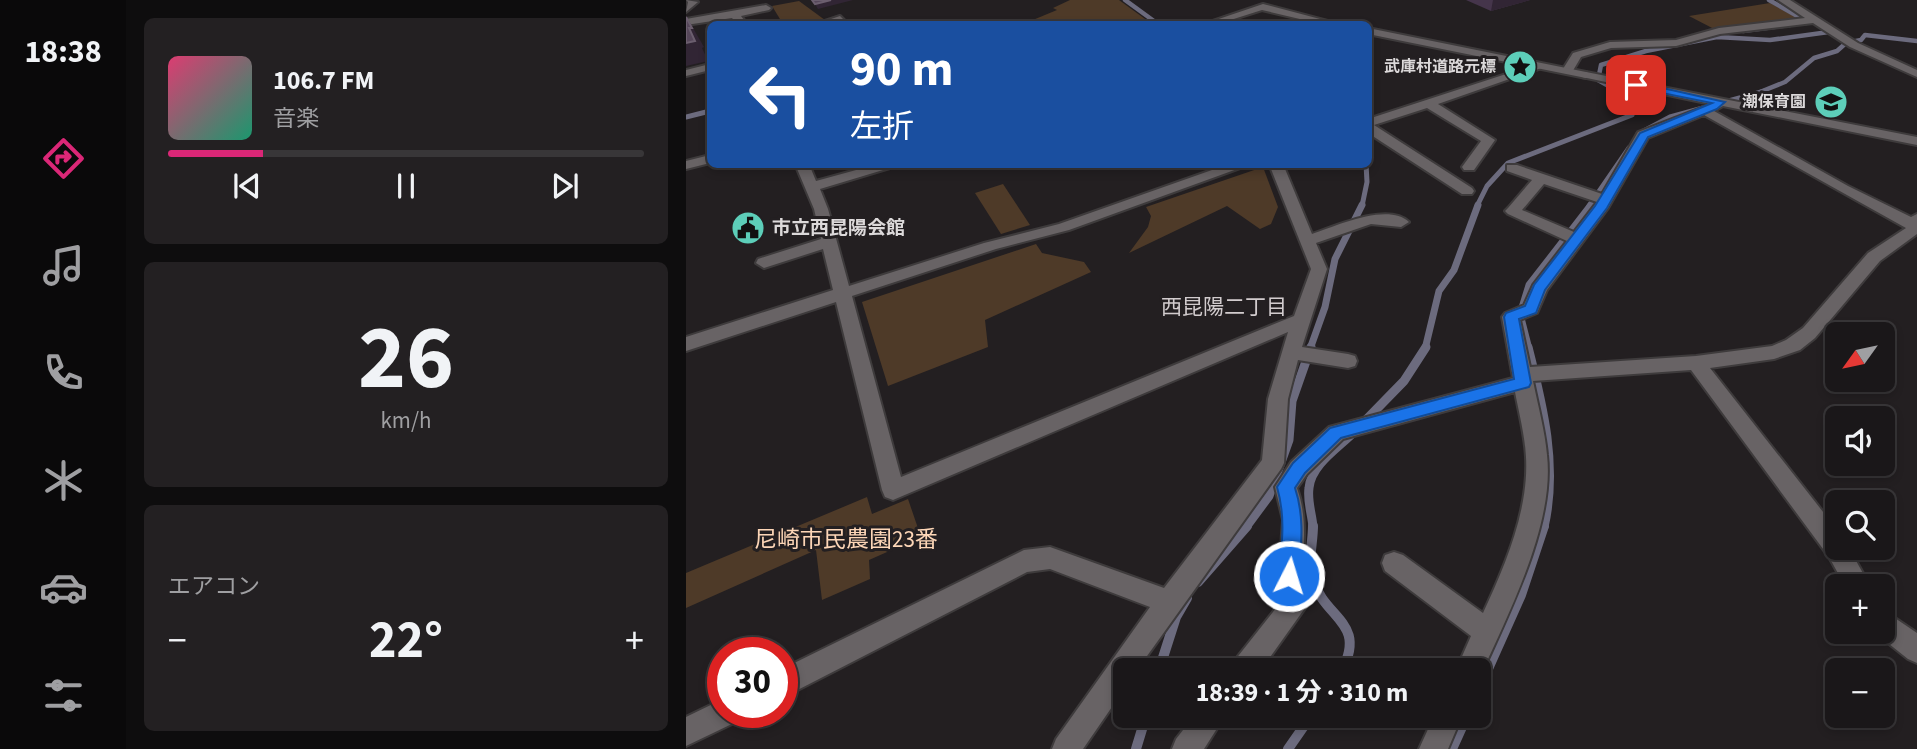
<!DOCTYPE html>
<html lang="ja">
<meta charset="utf-8">
<style>
body{margin:0;font-family:"Source Sans 3","Noto Sans JP",sans-serif;background:#232022;color:#f1f3f6;height:100vh;display:flex;flex-direction:column;font-size:26px;white-space:nowrap}
*{box-sizing:border-box;margin:0}
p{font-size:23px;color:#9f9fa2}
.icon{flex:none;width:38px;height:38px;fill:none;stroke:currentColor;stroke-width:2;stroke-linecap:round;stroke-linejoin:round}
.map{position:relative;flex:1;overflow:hidden}
.drawer{display:flex;flex-direction:column;gap:18px;padding:18px;background:#0e0d0e;width:560px}
.drawer>*{flex:none}
.hud{position:absolute;left:21px;top:21px;width:665px;height:147px;border-radius:10px;box-shadow:0 4px 10px #0003,0 0 0 2px #383638;background:#1a4fa0;color:#fff;overflow:hidden}
.needle{width:46px;rotate:237deg}
.controls{position:absolute;left:1139px;top:322px;display:grid;gap:14px}
.controls a{display:grid;place-items:center;width:70px;height:70px;border-radius:10px;background:#1a1719;box-shadow:0 4px 10px #0003,0 0 0 2px #383638;font-size:35px}
.speed{position:absolute;left:21px;top:637px;display:flex;gap:14px;font-size:35px;font-weight:700;text-align:center}
.speed>*{display:grid;place-content:center;width:91px;height:91px;border-radius:50%;background:#1a1719;box-shadow:0 4px 10px #0003,0 0 0 2px #383638;line-height:1}
.speed .limit{border:10px solid #d22;background:#fff;color:#111}
.pin{position:absolute;display:grid;place-items:center;width:60px;height:60px;color:#fff;margin:-30px;border-radius:14px;box-shadow:0 4px 10px #0006}
.me{position:absolute;width:77px;margin:-38px;rotate:5deg;stroke-linejoin:round;filter:drop-shadow(0 0 5px #0008)}
.turn{display:flex;align-items:center;gap:24px;height:147px;padding:0 28px;font-size:32px}
.turn .icon{width:91px;height:91px;stroke-width:2.5}
.turn b{display:block;font-size:49px;line-height:60px}
.big{font-size:52px;font-weight:700;line-height:1.1}
.drawer .tile{flex:1;display:flex;flex-direction:column;justify-content:center;gap:10px;min-width:0;padding:0 24px;border-radius:10px;background:#232022}
.drawer .dial{align-items:center;gap:0}
.dial b{font-size:91px;line-height:1}
.song{display:flex;align-items:center;gap:21px}
.cover{width:84px;height:84px;border-radius:10px;background:linear-gradient(135deg,hsl(340 70% 55%),hsl(160 70% 35%))}
.played{height:7px;border-radius:4px;background:linear-gradient(90deg,#db2777 20%,#383638 20%)}
.keys{display:flex;justify-content:space-around;direction:ltr}
.heat{display:flex;justify-content:space-between;align-items:center;font-size:38px;direction:ltr}
.trip{position:absolute;left:427px;top:658px;width:378px;height:70px;border-radius:10px;background:#1a1719;box-shadow:0 4px 10px #0003,0 0 0 2px #383638;font-weight:700;line-height:70px;text-align:center}
main{display:flex;flex:1;min-height:0}
.tabs{display:flex;flex-direction:column;width:126px;justify-content:space-around;align-items:center;background:#0a090a;color:#9f9fa2}
.tabs .icon{width:49px;height:49px}
.tabs .current{color:#db2777}
.tabs b{font-size:32px;color:#f1f3f6}
.map>svg:first-child{display:block}
</style>
<main>
<nav class="tabs">
<b>18:38</b>
<svg class="icon current" aria-label="directions" viewBox="0 0 24 24"><path d="M12 3l9 9-9 9-9-9zM9 14v-3h6M13 9l2 2-2 2"/></svg>
<svg class="icon" aria-label="music" viewBox="0 0 24 24"><path d="M9 18V5l10-2v13"/><circle cx="6" cy="18" r="3"/><circle cx="16" cy="16" r="3"/></svg>
<svg class="icon" aria-label="phone" viewBox="0 0 24 24"><path d="M5 4h4l2 5-3 2q2 4 5 5l2-3 5 2v4C11 20 4 13 5 4z"/></svg>
<svg class="icon" aria-label="climate" viewBox="0 0 24 24"><path d="M12 3v18M4 7l16 10M4 17L20 7"/></svg>
<svg class="icon" aria-label="car" viewBox="0 0 24 24"><path d="M5 17H2v-5l4-1 3-4h7l3 4 3 1v5h-3M9 17h6M6 11h13"/><circle cx="7" cy="17" r="2"/><circle cx="17" cy="17" r="2"/></svg>
<svg class="icon" aria-label="filters" viewBox="0 0 24 24"><path d="M4 7h16M4 17h16"/><circle cx="9" cy="7" r="2"/><circle cx="15" cy="17" r="2"/></svg>
</nav>
<section class="drawer">
<div class="tile">
<div class="song"><i class="cover"></i><div><b>106.7 FM</b><p>音楽</p></div></div>
<div class="played"></div>
<div class="keys"><svg class="icon" aria-label="previous" viewBox="0 0 24 24"><path d="M18 5L8 12l10 7zM5 5v14"/></svg><svg class="icon" aria-label="pause" viewBox="0 0 24 24"><path d="M8 5v14M16 5v14"/></svg><svg class="icon" aria-label="next" viewBox="0 0 24 24"><path d="M6 5l10 7-10 7zM19 5v14"/></svg></div>
</div>
<div class="tile dial"><b>26</b><p>km/h</p></div>
<div class="tile"><p>エアコン</p>
<div class="heat"><a>−</a><b class="big">22°</b><a>+</a></div>
</div>
</section>
<div class="map">
<svg width="1231" height="749" viewBox="0 0 1231 749">
<rect width="100%" height="100%" fill="#231f21"/>
<g fill="#4e3a28">
<path d="M384,0H433L466,24H310L327,21L342,22L371,10L367,8Z"/>
<path d="M113,1L143,23L97,24L86,6Z"/>
<path d="M1084,3L1113,19L1030,30L1003,16Z"/>
<path d="M577,167L592,207L585,224L574,229L541,206L443,253L462,227L465,216L460,207Z"/>
<path d="M317,184L344,225L315,234L289,193Z"/>
<path d="M350,244L356,253L398,262L405,272L299,320L302,347L202,386L176,302Z"/>
<path d="M181,497L186,514L222,499L235,537L183,560L184,579L136,600L130,550L0,608V573Z"/>
</g>
<g fill="none" stroke-linecap="round" stroke-linejoin="round">
<g stroke="#6c6b7e" stroke-width="4.5">
<path d="M439,0L472,24"/>
<path d="M1083,0L1122,22L1120,23"/>
<path d="M1057,31L1104,25"/>
<path d="M933,92L912,80L915,65L960,51L1031,37L1084,40L1150,31"/>
<path d="M1074,92L1099,82L1128,58L1151,51L1160,43L1175,40L1179,35L1231,41"/>
</g>
<g stroke="#6c6b7e" stroke-width="5">
<path d="M0,117L24,111"/>
<path d="M952,134L984,117L1079,91"/>
<path d="M676,206L681,182L680,164"/>
<path d="M791,206L801,186L822,163L946,115L940,100L930,91"/>
<path d="M903,206L943,148"/>
</g>
<g stroke="#6c6b7e" stroke-width="7">
<path d="M624,349L639,307L649,259L676,205"/>
<path d="M739,349L753,291L768,270L792,205"/>
<path d="M843,349L834,314L843,285L905,205"/>
</g>
<g stroke="#6c6b7e" stroke-width="9">
<path d="M842,347C857,406 872,467 858,527"/>
<path d="M678,422L718,381L740,347"/>
<path d="M560,527L583,496L603,440L606,401L625,347"/>
<path d="M627,527C626,514 621,501 623,488C625,464 654,447 669,431"/>
</g>
<g stroke="#6c6b7e" stroke-width="10">
<path d="M627,526C627,543 621,563 627,580C639,619 681,622 656,670"/>
<path d="M512,582L561,526"/>
<path d="M473,670L490,617L501,598"/>
<path d="M793,689L835,595L858,526"/>
<path d="M450,749L460,716"/>
<path d="M602,749L625,716"/>
<path d="M766,749L781,716"/>
</g>
<defs>
<g id="minor">
<path d="M0,0L12,2L0,12L2,2Z"/>
<path d="M1092,0H1104L1172,43L1231,70V77L1164,47L1127,23L1034,34L990,46L925,48L895,57L885,74L875,72L887,53L924,42L990,40L1033,28L1119,18Z"/>
<path d="M80,5L85,8L83,10L55,16L61,24H51L46,18L0,25V19Z"/>
<path d="M154,16L162,24H135L136,22Z"/>
<path d="M24,64V70L0,76V70Z"/>
<path d="M851,64L861,66L752,104L809,140L788,170H778L776,167L795,141L741,108L688,125L786,188L788,191L786,194H776L682,133V119Z"/>
<path d="M900,72L1231,137V145L1037,106L1028,111L1162,186L1225,217L1231,214V234L1194,261L1129,338L1114,350L1088,359L1024,368L1152,531V548H1163L1184,586H1159L1143,557L1005,370L847,381C852,406 859,431 861,455C869,525 821,616 793,679V670H770L785,636L699,571L696,563L699,555L708,552L717,555L797,613C819,566 843,510 840,457C839,436 833,413 829,392L657,439L621,474L611,488C626,530 610,560 624,601L575,670H546L549,660L598,598L593,575L597,520L589,487L605,462L643,427L827,378L816,317L819,313L838,305L847,285L881,241L822,214L819,211L822,208L846,180L821,171V165H831L916,194L952,132L1025,104L896,77V73ZM1018,115L1220,228L1182,253L1117,328L1100,340L1086,346L1010,356L844,367L834,320L851,313L861,290L922,208L962,138ZM858,184L911,202L888,232L836,210Z"/>
<path d="M109,164H123L130,181L192,164H217L134,189L142,209L163,286L298,243L373,224L543,164H565L383,230L310,249L166,296L215,477L608,316L625,269L583,164H597L626,234C650,226 702,202 723,222L715,227L685,224L630,243L641,269L616,347L662,354L669,356L671,361L669,366L662,368L612,360L602,399L598,463L595,469L451,670H439V688L397,749H366L370,739L464,607L364,569L341,572L96,698V669L338,550L364,547L478,588L576,460L582,399L602,332L207,500L199,497L196,490L150,302L0,351V337L147,290L137,249L78,268L70,263L72,259L135,239L128,209Z"/>
<path d="M1197,610L1231,633V663L1222,659L1188,632H1197Z"/>
<path d="M37,699V712H54L50,722L0,746V717Z"/>
<path d="M508,716H539L518,749H486L490,739Z"/>
<path d="M748,716H776L762,749H733Z"/>
</g>
<g id="tertiary">
<path d="M577,4L653,24H635L576,10L532,24H518Z"/>
<path d="M682,28L900,72L906,75L900,78L682,34Z"/>
<path d="M24,155V163L0,169V161Z"/>
</g>
</defs>
<use href="#minor" stroke="#3e3b3c" stroke-width="4"/>
<use href="#tertiary" stroke="#3e3b3c" stroke-width="4"/>
<use href="#minor" fill="#686365" fill-rule="evenodd"/>
<use href="#tertiary" fill="#686365" fill-rule="evenodd"/>
</g>
<path fill="#45354b" d="M780,0H844L805,11Z"/>
<g fill="#312534">
<path d="M145,0H167L132,9L129,4Z"/>
<path d="M807,0H844L805,11Z"/>
<path d="M0,16L18,47L16,48L22,61L0,66V43L3,28Z"/>
</g>
<g fill="#56475a" stroke="#6b5e6e" stroke-width="2">
<path d="M126,0H145L129,4Z"/>
<path d="M0,17L6,28H3L9,41L0,43Z"/>
</g>
<path fill="#1a73e8" stroke="#114b97" stroke-width="2" d="M950,82L1039,102L1031,109L962,137L921,208L859,290L850,313L833,319L845,383L843,387L655,438L619,473L609,488C619,518 615,546 613,576L610,583L603,586L595,583L592,576C596,545 600,518 591,487L607,463L644,428L828,379L818,317L820,313L839,306L848,285L909,206L954,133L1026,103L946,87V83Z"/>
<defs>
<symbol id="sight-disc" viewBox="-11 -11 22 22"><circle r="9.5" fill="#5dceb9" stroke="#231f21"/><path d="M0-6L1.8-2.2L6-1.7L2.9 1.2L3.7 5.4L0 3.3L-3.7 5.4L-2.9 1.2L-6-1.7L-1.8-2.2Z" fill="#111"/></symbol>
<symbol id="school-disc" viewBox="-11 -11 22 22"><circle r="9.5" fill="#5dceb9" stroke="#231f21"/><path d="M0-5L7-2L0 1L-7-2ZM-4 1L0 2.5L4 1V4Q0 6-4 4Z" fill="#111"/></symbol>
<symbol id="civic-disc" viewBox="-11 -11 22 22"><circle r="9.5" fill="#5dceb9" stroke="#231f21"/><path d="M-.6-6.5H3V-4.5H.6V-3L4-1V1h2V6H-6V1h2V-1L-.6-3ZM-1.2 2.5V6h2.4V2.5Z" fill="#111"/></symbol>
</defs>
<g fill-rule="evenodd">
<use href="#sight-disc" x="815" y="48" width="38" height="38"/>
<use href="#school-disc" x="1126" y="83" width="38" height="38"/>
<use href="#civic-disc" x="43" y="209" width="38" height="38"/>
</g>
<g text-anchor="middle" dominant-baseline="central" stroke-width="6" stroke-linejoin="round" paint-order="stroke">
<g font-size="16" font-weight="bold" fill="#dcd9da" stroke="#231f21" text-anchor="end">
<text x="810" y="67">武庫村道路元標</text>
<text x="1120" y="102">潮保育園</text>
</g>
<g font-size="19" font-weight="bold" fill="#dcd9da" stroke="#231f21" text-anchor="start">
<text x="86" y="228">市立西昆陽会館</text>
</g>
<g font-size="21" fill="#d2ccce" stroke="#231f21">
<text x="538" y="307">西昆陽二丁目</text>
</g>
<g font-size="23" fill="#fdd6b7" stroke="#231f21">
<text x="160" y="539">尼崎市民農園23番</text>
</g>
</g>
</svg>
<div class="controls">
<a><svg class="needle" viewBox="-14 -14 28 28"><path d="M0-13l5 13h-10z" fill="#e53935"/><path d="M0 13l5-13h-10z" fill="#9f9fa2"/></svg></a>
<a><svg class="icon" aria-label="sound" viewBox="0 0 24 24"><path d="M4 9h4l5-4v14l-5-4H4zM17 9q2 3 0 6"/></svg></a>
<a><svg class="icon" aria-label="search" viewBox="0 0 24 24"><circle cx="10" cy="10" r="6"/><path d="M15 15l6 6"/></svg></a>
<a>+</a>
<a>−</a>
</div>
<div class="speed"><div class="limit">30</div></div>
<div class="pin" style="left:950px;top:85px;background:#d93025"><svg class="icon" aria-label="arrive" viewBox="0 0 24 24"><path d="M6 21V4h12l-3 4 3 4H6"/></svg></div>
<svg class="me" style="left:603px;top:576px" viewBox="-20 -20 40 40"><circle r="17" fill="#1a73e8" stroke="#fff" stroke-width="3"/><path d="M0-11L8 9 0 5-8 9z" fill="#fff"/></svg>
<div class="trip">18:39 · 1 分 · 310 m</div>
<div class="hud">
<div class="turn"><svg class="icon" aria-label="left" viewBox="0 0 24 24"><path d="M17 20v-9H6M10 6l-5 5 5 5"/></svg><div><b>90 m</b>左折</div></div>
</div>
</div>
</main>
